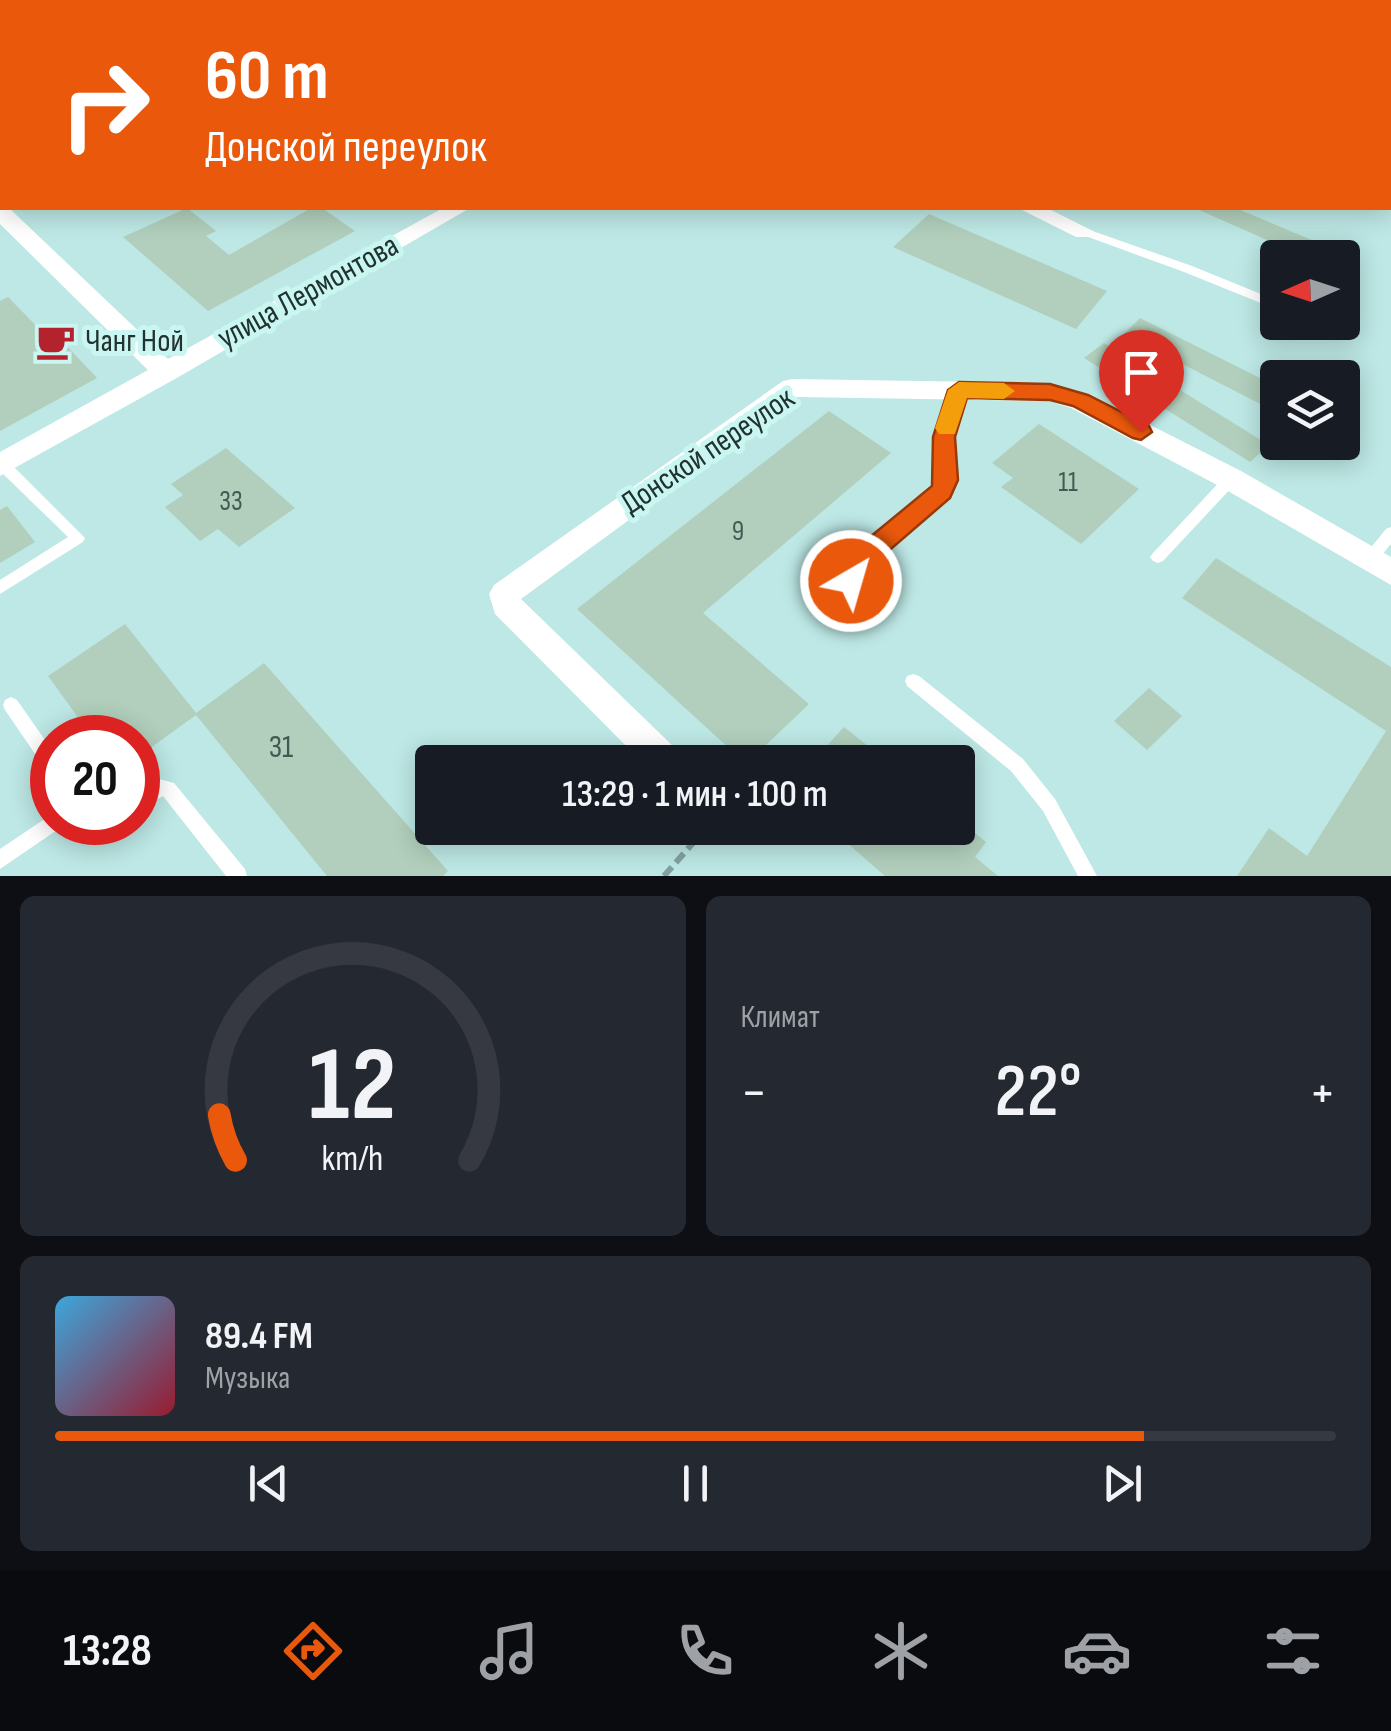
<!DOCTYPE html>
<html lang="ru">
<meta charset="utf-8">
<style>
body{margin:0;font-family:"Sofia Sans Condensed",sans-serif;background:#242831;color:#f1f3f6;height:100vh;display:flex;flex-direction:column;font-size:38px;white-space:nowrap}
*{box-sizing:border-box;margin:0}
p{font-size:32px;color:#9ea1a6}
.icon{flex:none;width:55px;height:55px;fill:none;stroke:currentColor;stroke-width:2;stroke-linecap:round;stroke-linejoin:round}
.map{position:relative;height:876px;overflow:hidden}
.side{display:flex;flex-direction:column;gap:20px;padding:20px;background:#0d0f14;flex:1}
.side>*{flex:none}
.top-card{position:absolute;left:0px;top:0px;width:1392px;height:210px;box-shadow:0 5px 25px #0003;background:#ea580c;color:#fff;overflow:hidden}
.needle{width:65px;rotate:267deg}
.fabs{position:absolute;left:1260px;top:240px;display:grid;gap:20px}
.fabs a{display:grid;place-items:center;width:100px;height:100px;border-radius:10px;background:#171b24;box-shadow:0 5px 25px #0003;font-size:50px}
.speed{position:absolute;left:30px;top:715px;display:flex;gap:20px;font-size:50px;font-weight:700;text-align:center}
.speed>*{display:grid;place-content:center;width:130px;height:130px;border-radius:50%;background:#171b24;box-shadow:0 5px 25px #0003;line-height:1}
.speed .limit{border:15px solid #d22;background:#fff;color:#111}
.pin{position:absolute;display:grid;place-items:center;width:85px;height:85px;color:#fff;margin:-102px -42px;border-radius:50% 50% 50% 0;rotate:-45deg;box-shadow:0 0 10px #0007}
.pin .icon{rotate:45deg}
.me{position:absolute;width:110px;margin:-55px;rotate:38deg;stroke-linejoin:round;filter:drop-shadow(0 0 8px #0008)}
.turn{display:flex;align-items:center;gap:35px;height:210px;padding:0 40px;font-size:45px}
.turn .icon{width:130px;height:130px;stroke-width:2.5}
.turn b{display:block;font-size:70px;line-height:85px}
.big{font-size:75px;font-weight:600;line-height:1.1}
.side .tile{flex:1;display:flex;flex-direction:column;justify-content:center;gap:15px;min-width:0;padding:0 35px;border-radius:15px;background:#242831}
.side .dial{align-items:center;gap:0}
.dial svg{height:260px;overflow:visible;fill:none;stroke:#363941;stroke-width:7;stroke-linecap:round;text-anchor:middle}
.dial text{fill:#f1f3f6;stroke:none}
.song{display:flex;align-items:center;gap:30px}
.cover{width:120px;height:120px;border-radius:15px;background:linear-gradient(135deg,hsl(200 70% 55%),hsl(350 70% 35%))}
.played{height:10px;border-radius:5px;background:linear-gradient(90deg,#ea580c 85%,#363941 85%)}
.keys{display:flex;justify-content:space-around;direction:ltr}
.heat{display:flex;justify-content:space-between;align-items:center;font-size:55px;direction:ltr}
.side .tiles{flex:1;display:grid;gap:20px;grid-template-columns:1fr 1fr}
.tile:last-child{grid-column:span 2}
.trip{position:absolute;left:415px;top:745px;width:560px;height:100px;border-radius:10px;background:#171b24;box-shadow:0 5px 25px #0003;font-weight:600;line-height:100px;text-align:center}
.dock{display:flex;height:160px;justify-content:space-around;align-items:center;background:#090b0e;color:#9ea1a6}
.dock .icon{width:70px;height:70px}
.dock .selected{color:#ea580c}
.dock b{font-size:45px;color:#f1f3f6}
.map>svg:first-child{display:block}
</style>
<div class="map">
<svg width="1391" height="876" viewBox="0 0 1391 876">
<rect width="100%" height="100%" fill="#bde8e5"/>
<g fill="#b1cfbc">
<path d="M187,208L216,231L206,236L229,255L311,208H322L355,231L208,311L123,237Z"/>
<path d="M1202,208H1236L1314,241L1301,255L1199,210Z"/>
<path d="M929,214L1107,291L1076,329L893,247Z"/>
<path d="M8,297L54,344L61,340L97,378L0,431V301Z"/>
<path d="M1140,318L1278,387V413L1124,334Z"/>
<path d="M1104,343L1269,445L1250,462L1084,358Z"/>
<path d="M829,411L891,453L703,613L809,704L748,762H744L577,609Z"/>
<path d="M1039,424L1139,489L1081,544L1001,487L1013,478L992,463Z"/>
<path d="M226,448L295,508L239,547L218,529L200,541L165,507L183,495L171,484Z"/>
<path d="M7,506L35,542L0,563V510Z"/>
<path d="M1216,558L1391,667V876H1237L1269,828L1307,856L1386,731L1182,598Z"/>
<path d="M125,624L196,713L264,663L448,871L443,876H327L196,715L138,757V738H93L48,676Z"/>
<path d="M1149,688L1182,716L1147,750L1114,721Z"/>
<path d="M844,727L888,762H812Z"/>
<path d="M958,819L986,842L975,857L998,876H885L830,828H958Z"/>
</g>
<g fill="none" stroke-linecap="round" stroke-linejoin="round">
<path stroke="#82a3a0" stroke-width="4" stroke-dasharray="8 4" stroke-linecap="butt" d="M786,2L790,0"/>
<path stroke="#82a3a0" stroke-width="6" stroke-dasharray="12 6" stroke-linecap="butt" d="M664,876L706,828"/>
<g fill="#fff" fill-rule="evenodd">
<path d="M544,0H556L557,2H546Z"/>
<path d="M1090,0H1099L1100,2H1092Z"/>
<path d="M1203,0H1213L1211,2H1202Z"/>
<path d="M1367,0H1382L1383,2H1370Z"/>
<path d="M1390,3L1391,4V10L1390,9Z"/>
<rect x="1390" y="60" width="1" height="7"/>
<path d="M1084,228L1192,266L1278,301V310L1184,272L1080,234V230Z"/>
<path d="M959,385L966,390L951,437L953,479L947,495L859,570L862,585L887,610L885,615L879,617L873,615L850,593L843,568L846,564L936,488L939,479L937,437L952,390Z"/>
<path d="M0,459L7,460L85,538L83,542L0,594V580L68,537L0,471Z"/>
<path d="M1231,474L1236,475L1238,479L1236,483L1163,561L1158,563L1153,561L1150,557L1153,553L1226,475Z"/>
<path d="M1391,527V544L1374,564L1369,566L1364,564L1361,560L1364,556L1386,529Z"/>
<path d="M913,674L919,676L1023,759L1055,799L1097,876H1078L1043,811L1011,771L907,686L905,681L907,676Z"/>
<path d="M11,697L17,700L52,750V772L46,770L5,710L3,705L5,700Z"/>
<path d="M159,779L174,783L245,869L247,876H226L163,796L138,810V792Z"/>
<path d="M52,814V822H63L60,828L0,869V849Z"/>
<path d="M84,822H119L116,828L98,836L92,833Z"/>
</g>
<g fill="#fff" fill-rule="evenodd">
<path d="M2,66V78L0,79V67Z"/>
<path d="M0,204L9,208L168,359L443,208H470L175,379L0,476V452L148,370L0,224Z"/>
<path d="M1018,208H1047L1095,232L1092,237H1076Z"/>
<path d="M792,379L1049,383L1089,394L1241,471L1391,557V585L1221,487L1071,408L1049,401L797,397L521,599L677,750L682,762H642L495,614L489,594L494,585L783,381Z"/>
</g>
</g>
<path fill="#ea580c" stroke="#983908" stroke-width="2.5" d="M959,382L1050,384L1088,395L1149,426L1152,432L1141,440L1133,438L1073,406L1050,400L967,398L955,437L958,480L950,498L864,572L860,588L851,591L842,588L838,581L842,560L932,486L933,437L948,390Z"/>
<path fill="#f59e0b" d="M959,382L1004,383L1015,391L1004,399L967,398L955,434H939L935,428L948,390Z"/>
<defs>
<symbol id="cafe-bare" viewBox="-9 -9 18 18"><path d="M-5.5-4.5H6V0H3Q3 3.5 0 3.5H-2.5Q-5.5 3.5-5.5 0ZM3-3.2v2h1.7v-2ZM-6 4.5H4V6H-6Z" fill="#b4232d" stroke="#caf6f2" stroke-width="2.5" paint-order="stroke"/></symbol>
</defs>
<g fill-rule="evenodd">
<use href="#cafe-bare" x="28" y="314" width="55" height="55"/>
</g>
<g text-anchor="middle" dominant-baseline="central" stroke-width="10" stroke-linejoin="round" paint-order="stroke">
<g font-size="28" fill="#455953">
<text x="1068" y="482">11</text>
<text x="231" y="501">33</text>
<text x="738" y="531">9</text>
</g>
<g font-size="32" fill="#213230" stroke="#caf6f2">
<text transform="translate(308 292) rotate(-29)">улица Лермонтова</text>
<text transform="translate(708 451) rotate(-34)">Донской переулок</text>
</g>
<g font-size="32" fill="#213230" stroke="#caf6f2" text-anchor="start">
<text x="85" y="341">Чанг Ной</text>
</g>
<g font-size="32" fill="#455953">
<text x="281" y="747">31</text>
</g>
</g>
</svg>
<div class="fabs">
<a><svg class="needle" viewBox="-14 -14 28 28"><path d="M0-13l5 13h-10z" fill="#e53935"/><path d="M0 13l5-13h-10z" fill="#9ea1a6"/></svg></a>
<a><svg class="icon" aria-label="layers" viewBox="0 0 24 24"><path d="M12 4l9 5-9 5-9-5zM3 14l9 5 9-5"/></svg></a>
</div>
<div class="speed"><div class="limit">20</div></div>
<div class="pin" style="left:1141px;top:432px;background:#d93025"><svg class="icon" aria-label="arrive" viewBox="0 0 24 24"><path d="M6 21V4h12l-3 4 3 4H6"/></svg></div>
<svg class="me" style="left:851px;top:581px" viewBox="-20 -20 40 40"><circle r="17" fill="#ea580c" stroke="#fff" stroke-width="3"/><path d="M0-11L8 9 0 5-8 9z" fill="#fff"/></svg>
<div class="trip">13:29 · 1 мин · 100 m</div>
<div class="top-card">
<div class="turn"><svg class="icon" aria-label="right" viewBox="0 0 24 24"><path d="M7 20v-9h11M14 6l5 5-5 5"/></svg><div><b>60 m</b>Донской переулок</div></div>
</div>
</div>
<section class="side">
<div class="tiles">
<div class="tile dial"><svg viewBox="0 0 100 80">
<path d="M14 69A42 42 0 1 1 86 69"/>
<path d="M14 69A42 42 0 0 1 9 55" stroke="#ea580c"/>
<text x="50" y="56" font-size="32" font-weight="700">12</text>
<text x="50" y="72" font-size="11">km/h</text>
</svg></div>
<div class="tile"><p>Климат</p>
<div class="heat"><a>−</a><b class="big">22°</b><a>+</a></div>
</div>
<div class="tile">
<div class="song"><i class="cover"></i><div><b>89.4 FM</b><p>Музыка</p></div></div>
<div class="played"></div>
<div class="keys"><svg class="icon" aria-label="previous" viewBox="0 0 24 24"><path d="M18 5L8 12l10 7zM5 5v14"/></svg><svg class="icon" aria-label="pause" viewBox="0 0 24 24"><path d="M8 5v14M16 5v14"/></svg><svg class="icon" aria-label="next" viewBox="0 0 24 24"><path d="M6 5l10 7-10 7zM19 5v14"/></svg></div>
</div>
</div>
</section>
<nav class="dock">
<b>13:28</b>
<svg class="icon selected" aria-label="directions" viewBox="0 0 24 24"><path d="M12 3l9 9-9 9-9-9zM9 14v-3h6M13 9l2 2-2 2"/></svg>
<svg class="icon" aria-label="music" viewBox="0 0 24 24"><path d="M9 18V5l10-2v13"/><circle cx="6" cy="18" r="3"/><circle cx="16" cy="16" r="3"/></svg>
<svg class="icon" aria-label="phone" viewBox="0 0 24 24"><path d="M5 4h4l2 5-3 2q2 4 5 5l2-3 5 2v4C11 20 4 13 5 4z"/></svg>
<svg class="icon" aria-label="climate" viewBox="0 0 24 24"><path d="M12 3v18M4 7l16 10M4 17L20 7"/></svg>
<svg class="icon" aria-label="car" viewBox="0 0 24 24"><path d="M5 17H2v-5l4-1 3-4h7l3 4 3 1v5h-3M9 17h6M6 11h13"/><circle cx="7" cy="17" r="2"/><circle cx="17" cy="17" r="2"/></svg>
<svg class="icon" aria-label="filters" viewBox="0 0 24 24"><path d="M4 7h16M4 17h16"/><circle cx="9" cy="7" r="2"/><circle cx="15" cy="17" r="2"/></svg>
</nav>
